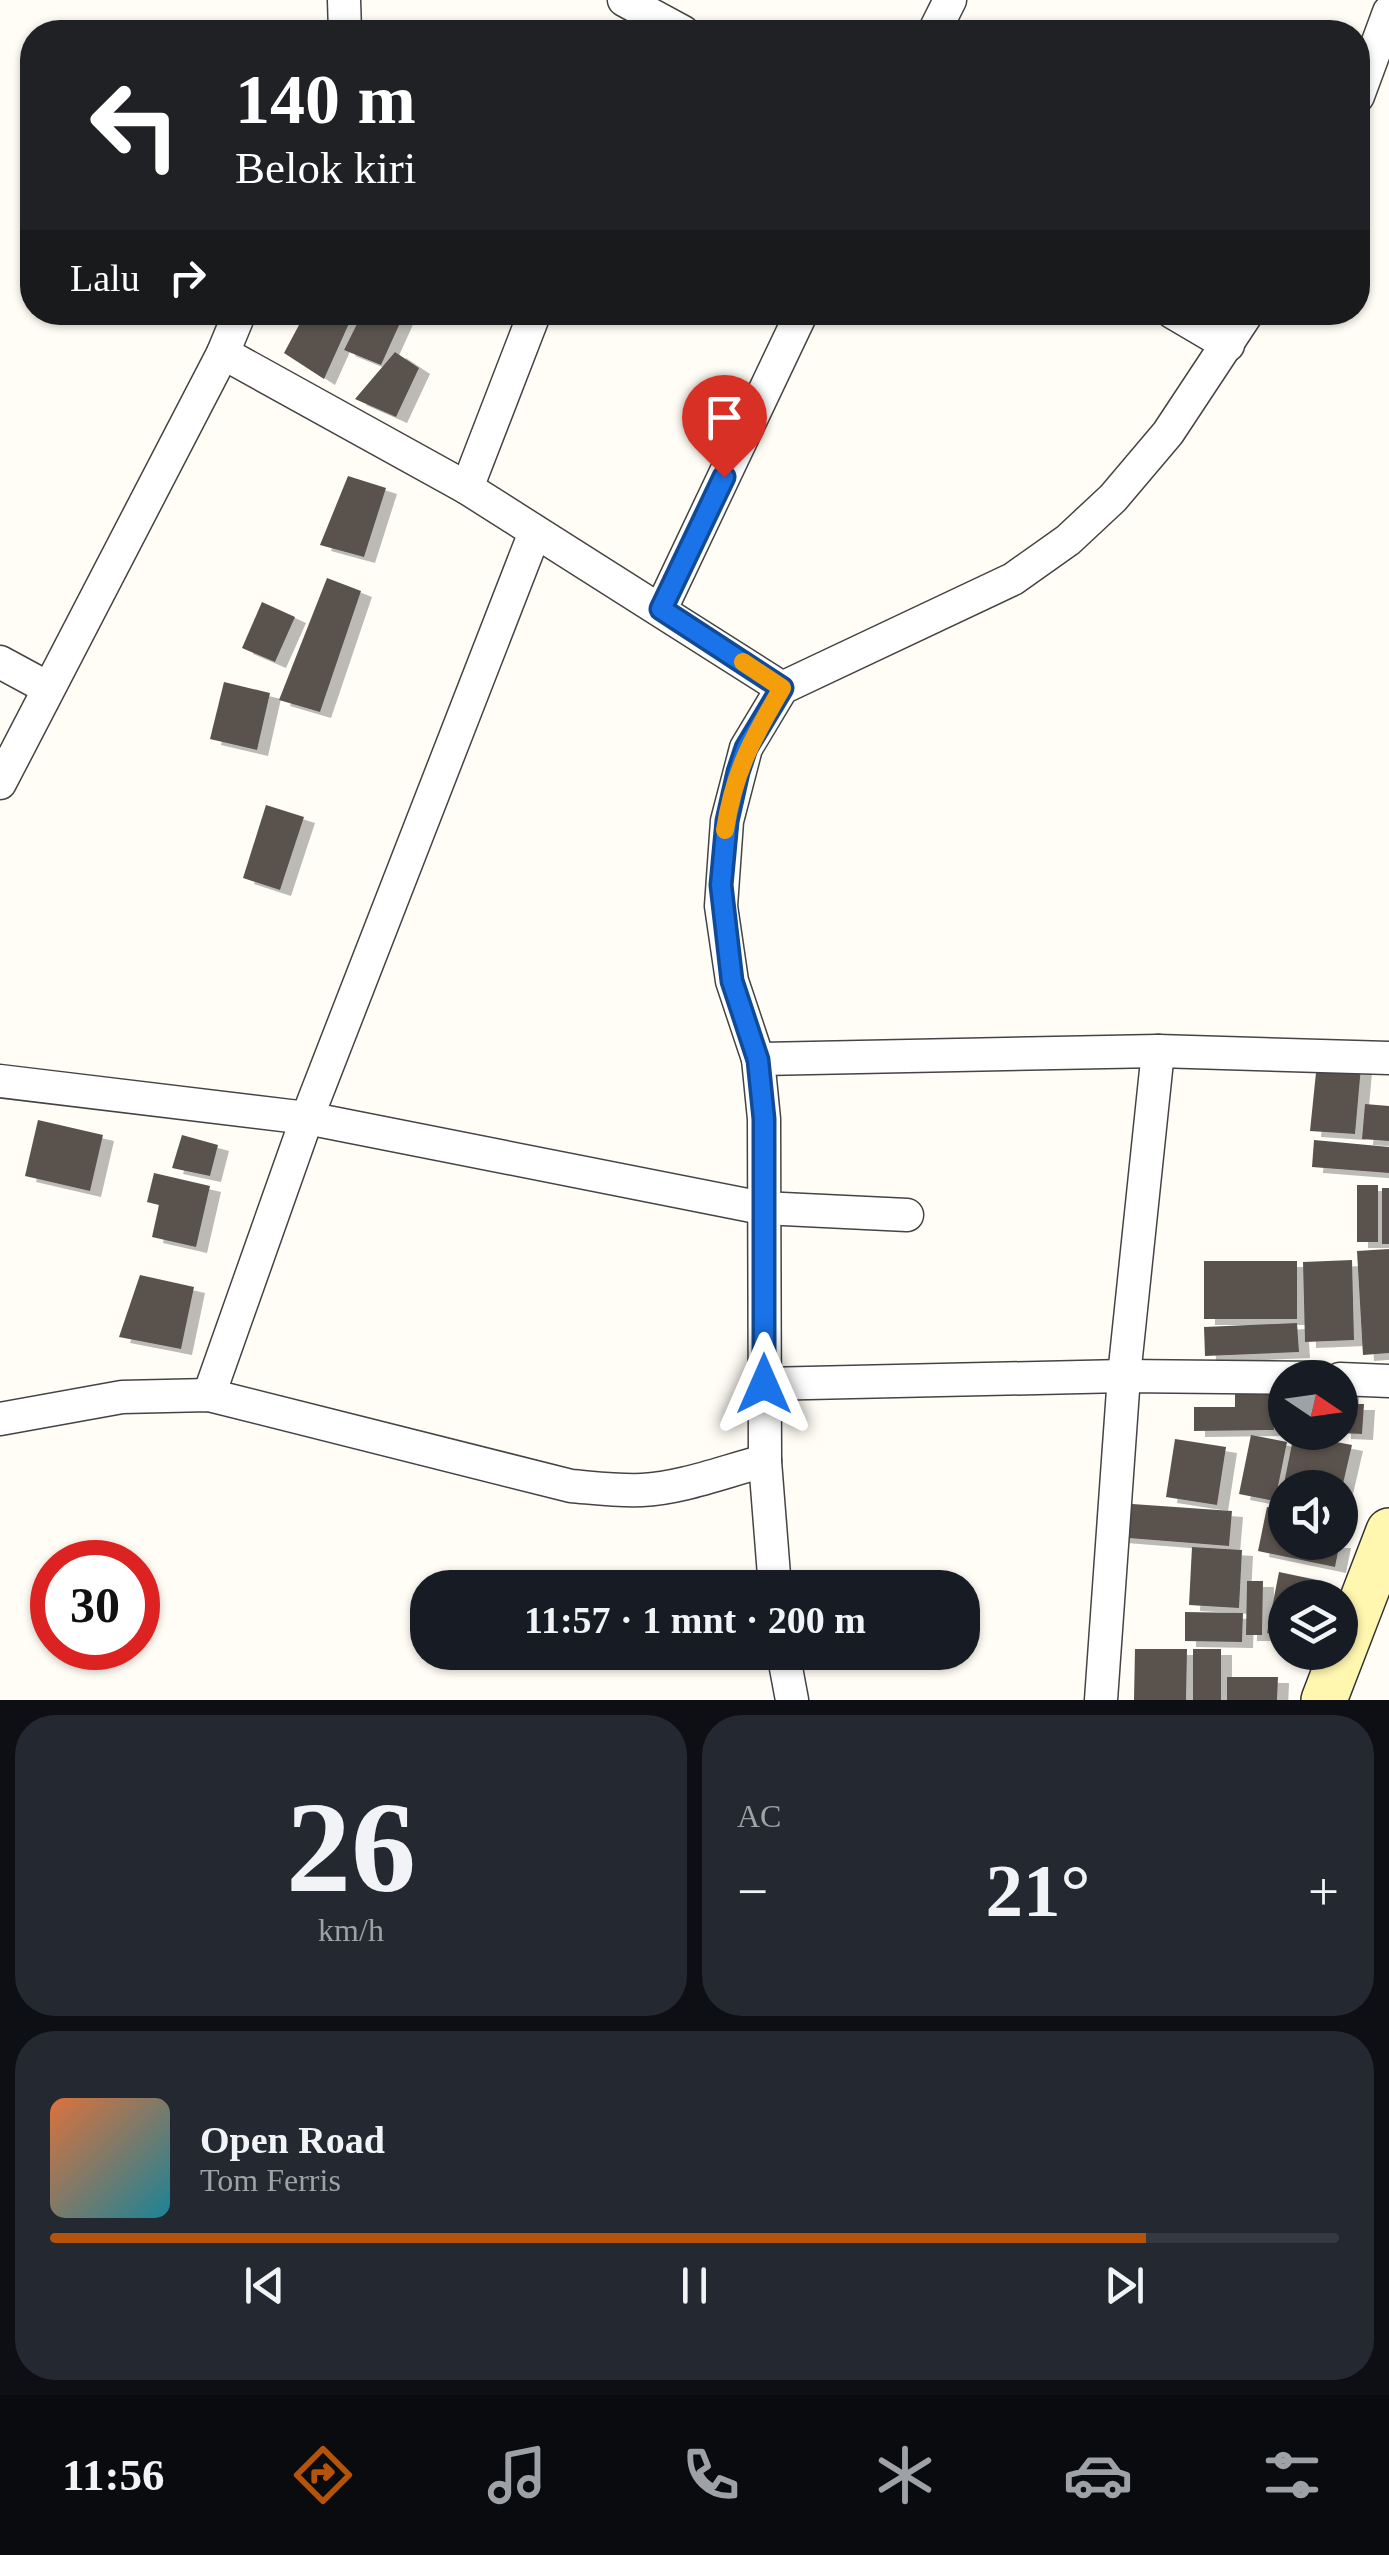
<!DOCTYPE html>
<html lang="id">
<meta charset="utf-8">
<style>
body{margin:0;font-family:Georgia,serif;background:#242831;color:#f1f3f6;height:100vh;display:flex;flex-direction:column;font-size:38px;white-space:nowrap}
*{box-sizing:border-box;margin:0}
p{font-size:32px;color:#9ea1a6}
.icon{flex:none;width:55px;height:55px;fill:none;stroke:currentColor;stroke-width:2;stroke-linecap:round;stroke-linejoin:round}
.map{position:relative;height:1700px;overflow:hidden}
.details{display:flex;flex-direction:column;gap:15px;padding:15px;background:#0d0f14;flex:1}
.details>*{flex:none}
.top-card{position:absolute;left:20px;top:20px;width:1350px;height:305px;border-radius:40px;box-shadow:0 2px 8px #0004;background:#202124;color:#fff;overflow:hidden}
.needle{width:65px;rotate:103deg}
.fabs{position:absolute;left:1268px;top:1360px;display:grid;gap:20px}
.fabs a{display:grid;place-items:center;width:90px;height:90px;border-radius:50%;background:#171b24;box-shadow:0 2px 8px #0004;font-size:50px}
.speed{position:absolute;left:30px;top:1540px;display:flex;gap:20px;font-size:50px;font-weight:700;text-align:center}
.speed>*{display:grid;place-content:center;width:130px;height:130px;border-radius:50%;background:#171b24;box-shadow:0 2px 8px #0004;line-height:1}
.speed .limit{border:15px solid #d22;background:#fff;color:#111}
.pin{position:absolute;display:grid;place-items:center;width:85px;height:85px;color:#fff;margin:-102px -42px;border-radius:50% 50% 50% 0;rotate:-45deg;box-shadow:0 0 10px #0007}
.pin .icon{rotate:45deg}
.me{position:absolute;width:110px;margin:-55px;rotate:0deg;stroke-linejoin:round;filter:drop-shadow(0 0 8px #0008)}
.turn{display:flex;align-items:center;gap:35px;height:210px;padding:0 50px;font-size:45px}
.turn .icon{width:130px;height:130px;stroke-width:2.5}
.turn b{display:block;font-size:70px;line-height:85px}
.then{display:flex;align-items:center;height:95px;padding:0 50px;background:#0003;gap:20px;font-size:38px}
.big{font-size:75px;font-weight:700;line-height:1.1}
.details .tile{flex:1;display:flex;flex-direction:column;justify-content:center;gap:15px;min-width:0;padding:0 35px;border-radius:40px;background:#242831}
.details .dial{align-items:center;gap:0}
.dial b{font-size:130px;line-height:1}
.song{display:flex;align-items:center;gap:30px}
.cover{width:120px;height:120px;border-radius:15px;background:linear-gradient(135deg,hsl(20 70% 55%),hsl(190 70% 35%))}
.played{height:10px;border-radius:5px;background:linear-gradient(90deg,#b45309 85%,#363941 85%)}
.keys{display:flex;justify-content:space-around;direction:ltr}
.heat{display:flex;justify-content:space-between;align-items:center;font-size:55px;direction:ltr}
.details .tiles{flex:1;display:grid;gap:15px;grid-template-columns:1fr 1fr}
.tile:last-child{grid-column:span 2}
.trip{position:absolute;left:410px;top:1570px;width:570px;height:100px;border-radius:40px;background:#171b24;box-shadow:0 2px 8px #0004;font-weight:700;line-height:100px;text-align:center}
.tabs{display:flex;height:160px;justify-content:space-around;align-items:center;background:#090b0e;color:#9ea1a6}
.tabs .icon{width:70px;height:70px}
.tabs .active{color:#b45309}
.tabs b{font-size:45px;color:#f1f3f6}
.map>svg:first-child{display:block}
</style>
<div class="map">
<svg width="1389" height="1700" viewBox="0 0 1389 1700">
<defs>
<filter id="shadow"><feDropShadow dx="11" dy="6" stdDeviation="0" flood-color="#0004"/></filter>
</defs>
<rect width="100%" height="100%" fill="#fffdf5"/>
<g fill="#5a524d" filter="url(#shadow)">
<path d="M306,312H340L351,319L324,379L284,353Z"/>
<path d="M363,312H405L381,365L344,350Z"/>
<path d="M395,352L419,368L396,417L355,399Z"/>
<path d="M348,476L386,488L364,557L320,545Z"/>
<path d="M327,578L361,591L320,712L279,700Z"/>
<path d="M262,602L295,617L275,662L242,648Z"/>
<path d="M224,682L270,693L257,750L210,739Z"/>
<path d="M266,805L304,817L280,890L243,878Z"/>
<path d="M1317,1063L1361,1067L1355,1134L1310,1131Z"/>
<path d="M1365,1104L1389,1106V1141L1362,1139Z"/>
<path d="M38,1120L103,1135L90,1191L25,1176Z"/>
<path d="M182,1135L218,1145L210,1176L172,1168Z"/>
<path d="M1314,1140L1389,1147V1173L1312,1167Z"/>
<path d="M154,1173L210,1186L196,1247L152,1237L159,1205L147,1202Z"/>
<rect x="1357" y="1185" width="21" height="57"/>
<rect x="1382" y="1188" width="7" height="56"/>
<path d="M1389,1249V1353L1363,1355L1357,1251Z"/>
<path d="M1352,1260L1354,1340L1305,1342L1303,1262Z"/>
<rect x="1204" y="1261" width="93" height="58"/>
<path d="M140,1275L194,1287L181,1349L119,1337Z"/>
<path d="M1297,1323L1299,1352L1205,1356L1204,1327Z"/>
<path d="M1235,1381H1270L1274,1430L1194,1431V1407H1235Z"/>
<path d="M1340,1385L1348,1386V1404H1364L1362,1434L1340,1433Z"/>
<path d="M1294,1434L1352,1445L1342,1488H1285V1504L1280,1503Z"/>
<path d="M1251,1435L1287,1442L1275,1501L1239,1494Z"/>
<path d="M1175,1439L1226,1447L1217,1505L1166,1497Z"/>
<path d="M1118,1503L1232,1511L1229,1546L1116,1537Z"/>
<path d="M1267,1507L1285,1511V1542H1340L1335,1567L1258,1551Z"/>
<path d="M1192,1547L1242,1550L1239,1608L1189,1605Z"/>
<path d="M1279,1572L1322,1581L1319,1598H1285V1637L1267,1633Z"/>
<path d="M1247,1581H1263L1262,1635H1246Z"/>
<path d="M1185,1612L1243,1613L1242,1642L1185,1641Z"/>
<path d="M1135,1649H1187L1186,1700H1134Z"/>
<rect x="1193" y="1649" width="28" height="51"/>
<path d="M1227,1677H1278L1277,1700H1227Z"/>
</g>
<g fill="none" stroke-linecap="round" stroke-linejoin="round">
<defs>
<g id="street">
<path d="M344,0L345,32"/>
<path d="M624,0L683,32"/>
<path d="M934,32L950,0"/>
<path d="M1358,96L1389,12"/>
<path d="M1172,312L1228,345"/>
<path d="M223,353L467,488L782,688"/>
<path d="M467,488L535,312"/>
<path d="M661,609L802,312"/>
<path d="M0,662L48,688"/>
<path d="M0,783L223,353L240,312"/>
<path d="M758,1059L1158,1051L1389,1058"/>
<path d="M0,1081L307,1118L762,1208L907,1215"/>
<path d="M1340,1379L1389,1381"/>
<path d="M764,1384L1124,1376L1321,1378"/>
<path d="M209,1395L307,1118L535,532"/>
<path d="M0,1419L122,1397L209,1395L571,1486C595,1488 618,1491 642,1490C683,1488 725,1471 765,1461"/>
<path d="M775,1588L765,1461L764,1119L758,1059L732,981L721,906L727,821L746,748L782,688L1013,579L1068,540L1113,498L1168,433L1248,312"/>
<path d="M783,1652L792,1700"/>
<path d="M1101,1700L1124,1376L1158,1051"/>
</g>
<path id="secondary" d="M1324,1700L1389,1531"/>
</defs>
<use href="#street" stroke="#444" stroke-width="35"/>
<use href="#secondary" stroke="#333" stroke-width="48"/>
<use href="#street" stroke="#fff" stroke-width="32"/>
<use href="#secondary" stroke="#fff6b0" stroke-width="45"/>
</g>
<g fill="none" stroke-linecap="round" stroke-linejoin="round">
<defs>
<path id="route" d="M724,477L661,609L782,688L746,748L738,772L727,821L721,885L732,981L758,1060L764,1119V1384"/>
</defs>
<use href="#route" stroke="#114b97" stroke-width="25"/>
<use href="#route" stroke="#1a73e8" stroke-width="18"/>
<path stroke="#f59e0b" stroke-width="18" d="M725,830C734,771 753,738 782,688L743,662"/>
</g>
</svg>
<div class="fabs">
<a><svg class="needle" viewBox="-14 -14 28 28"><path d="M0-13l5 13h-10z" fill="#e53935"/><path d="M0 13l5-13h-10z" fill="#9ea1a6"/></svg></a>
<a><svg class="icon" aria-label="sound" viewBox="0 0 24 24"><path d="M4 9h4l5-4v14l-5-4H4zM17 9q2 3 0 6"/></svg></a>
<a><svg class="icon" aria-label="layers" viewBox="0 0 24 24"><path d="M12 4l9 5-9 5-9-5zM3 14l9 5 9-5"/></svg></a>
</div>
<div class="speed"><div class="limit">30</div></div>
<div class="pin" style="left:724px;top:477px;background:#d93025"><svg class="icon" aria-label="arrive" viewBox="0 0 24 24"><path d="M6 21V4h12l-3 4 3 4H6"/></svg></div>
<svg class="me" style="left:764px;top:1384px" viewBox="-20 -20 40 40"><path d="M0-17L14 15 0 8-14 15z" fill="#1a73e8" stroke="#fff" stroke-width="4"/></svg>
<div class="trip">11:57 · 1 mnt · 200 m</div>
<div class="top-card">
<div class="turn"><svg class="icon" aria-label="left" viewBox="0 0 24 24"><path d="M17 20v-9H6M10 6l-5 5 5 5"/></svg><div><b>140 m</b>Belok kiri</div></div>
<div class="then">Lalu<svg class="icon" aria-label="right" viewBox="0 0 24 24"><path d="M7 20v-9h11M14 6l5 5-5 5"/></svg></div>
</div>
</div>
<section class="details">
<div class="tiles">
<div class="tile dial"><b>26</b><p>km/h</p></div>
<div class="tile"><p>AC</p>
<div class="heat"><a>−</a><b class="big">21°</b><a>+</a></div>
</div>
<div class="tile">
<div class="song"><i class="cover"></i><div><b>Open Road</b><p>Tom Ferris</p></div></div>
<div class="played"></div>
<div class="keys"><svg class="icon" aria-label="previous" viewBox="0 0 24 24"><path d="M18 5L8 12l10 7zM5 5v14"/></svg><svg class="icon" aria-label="pause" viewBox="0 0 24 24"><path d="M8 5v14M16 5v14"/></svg><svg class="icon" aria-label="next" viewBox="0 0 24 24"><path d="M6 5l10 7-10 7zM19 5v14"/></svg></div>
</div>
</div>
</section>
<nav class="tabs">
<b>11:56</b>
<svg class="icon active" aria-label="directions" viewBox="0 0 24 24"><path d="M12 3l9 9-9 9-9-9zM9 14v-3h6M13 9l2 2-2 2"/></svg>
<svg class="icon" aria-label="music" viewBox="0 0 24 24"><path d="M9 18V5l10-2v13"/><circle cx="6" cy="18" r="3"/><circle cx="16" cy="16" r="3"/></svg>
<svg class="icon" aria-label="phone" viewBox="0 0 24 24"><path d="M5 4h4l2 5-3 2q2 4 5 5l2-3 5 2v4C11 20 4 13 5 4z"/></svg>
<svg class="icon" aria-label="climate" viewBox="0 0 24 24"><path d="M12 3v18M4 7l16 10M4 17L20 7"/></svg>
<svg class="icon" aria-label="car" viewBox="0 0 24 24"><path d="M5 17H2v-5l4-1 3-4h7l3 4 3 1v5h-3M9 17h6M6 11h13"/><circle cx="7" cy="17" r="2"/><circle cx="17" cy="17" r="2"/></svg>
<svg class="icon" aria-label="filters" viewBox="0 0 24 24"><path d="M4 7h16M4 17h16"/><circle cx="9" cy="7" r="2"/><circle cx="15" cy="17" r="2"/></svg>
</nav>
